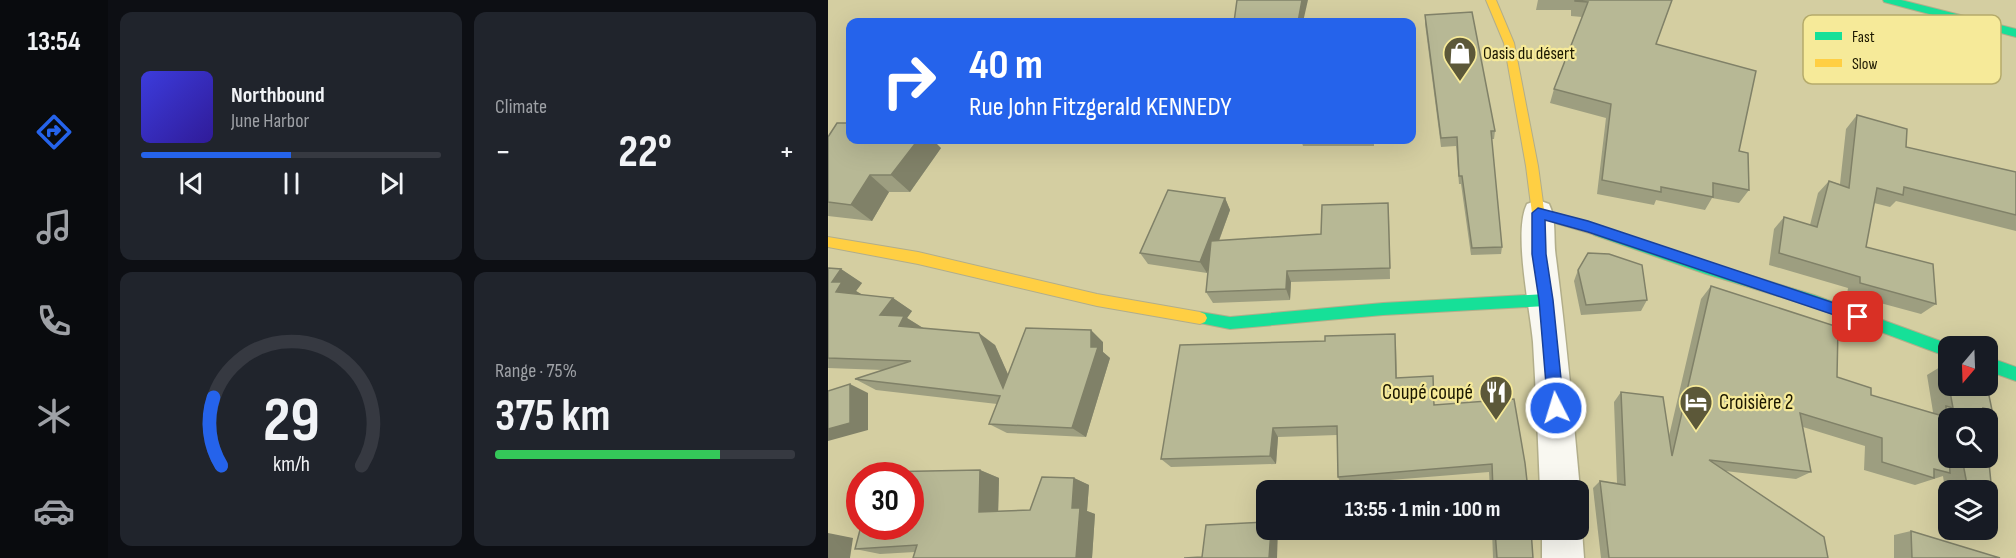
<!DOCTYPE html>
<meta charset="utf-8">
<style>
body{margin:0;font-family:"Sofia Sans Condensed",sans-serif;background:#20242c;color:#f1f3f6;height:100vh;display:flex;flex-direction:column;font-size:22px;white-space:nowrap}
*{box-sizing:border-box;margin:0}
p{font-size:20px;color:#9ea1a6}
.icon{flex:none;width:33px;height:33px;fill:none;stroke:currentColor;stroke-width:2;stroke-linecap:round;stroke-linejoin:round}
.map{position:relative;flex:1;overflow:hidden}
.panel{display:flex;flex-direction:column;gap:12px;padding:12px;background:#0d0f14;width:720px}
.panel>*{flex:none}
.guide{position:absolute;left:18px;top:18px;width:570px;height:126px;border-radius:12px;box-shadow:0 6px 24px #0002;background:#2563eb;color:#fff;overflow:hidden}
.needle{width:39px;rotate:199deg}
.tools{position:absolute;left:1110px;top:336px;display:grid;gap:12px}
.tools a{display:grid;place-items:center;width:60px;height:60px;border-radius:12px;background:#171b24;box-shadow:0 6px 24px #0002;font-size:30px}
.speed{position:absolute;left:18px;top:462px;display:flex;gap:12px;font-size:30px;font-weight:700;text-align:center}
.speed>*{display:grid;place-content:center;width:78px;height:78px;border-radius:50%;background:#171b24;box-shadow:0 6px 24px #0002;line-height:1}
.speed .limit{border:9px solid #d22;background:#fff;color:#111}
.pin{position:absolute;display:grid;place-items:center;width:51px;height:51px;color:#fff;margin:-26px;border-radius:12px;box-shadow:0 3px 9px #0006}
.me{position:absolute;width:66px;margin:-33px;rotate:355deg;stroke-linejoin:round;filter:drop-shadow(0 0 4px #0008)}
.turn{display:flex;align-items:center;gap:21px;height:126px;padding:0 24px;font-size:27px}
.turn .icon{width:78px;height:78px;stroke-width:2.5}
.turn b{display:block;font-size:42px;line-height:51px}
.big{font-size:45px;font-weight:700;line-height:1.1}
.panel .widget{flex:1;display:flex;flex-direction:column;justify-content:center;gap:9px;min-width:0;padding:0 21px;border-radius:12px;background:#20242c}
.panel .dial{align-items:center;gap:0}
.dial svg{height:156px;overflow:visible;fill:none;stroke:#363941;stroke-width:7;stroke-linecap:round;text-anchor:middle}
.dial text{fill:#f1f3f6;stroke:none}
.song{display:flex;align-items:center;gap:18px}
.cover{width:72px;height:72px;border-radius:9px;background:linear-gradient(135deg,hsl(240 70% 55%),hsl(250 70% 35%))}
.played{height:6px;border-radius:3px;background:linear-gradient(90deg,#2563eb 50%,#363941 50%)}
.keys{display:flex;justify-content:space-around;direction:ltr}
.heat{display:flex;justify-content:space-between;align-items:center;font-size:33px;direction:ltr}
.charge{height:9px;border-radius:4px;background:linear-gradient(90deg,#34c759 75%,#363941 0)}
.panel .tiles{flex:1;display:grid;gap:12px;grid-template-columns:repeat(2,1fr)}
.trip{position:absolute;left:428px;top:480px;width:333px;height:60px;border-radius:12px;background:#171b24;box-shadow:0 6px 24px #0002;font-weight:700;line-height:60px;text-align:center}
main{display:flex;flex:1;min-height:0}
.menu{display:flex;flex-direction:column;width:108px;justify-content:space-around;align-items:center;background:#090b0e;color:#9ea1a6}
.menu .icon{width:42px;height:42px}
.menu .selected{color:#2563eb}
.menu b{font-size:27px;color:#f1f3f6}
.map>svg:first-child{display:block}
</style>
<main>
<nav class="menu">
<b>13:54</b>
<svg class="icon selected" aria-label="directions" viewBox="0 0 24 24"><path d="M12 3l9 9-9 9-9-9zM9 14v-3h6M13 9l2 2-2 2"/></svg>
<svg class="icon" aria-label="music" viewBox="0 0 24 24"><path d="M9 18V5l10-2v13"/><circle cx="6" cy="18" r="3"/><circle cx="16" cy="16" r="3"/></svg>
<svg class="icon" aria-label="phone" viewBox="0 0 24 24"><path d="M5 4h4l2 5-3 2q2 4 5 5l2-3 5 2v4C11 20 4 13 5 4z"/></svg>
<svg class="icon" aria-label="climate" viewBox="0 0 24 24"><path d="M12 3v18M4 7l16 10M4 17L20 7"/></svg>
<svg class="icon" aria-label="car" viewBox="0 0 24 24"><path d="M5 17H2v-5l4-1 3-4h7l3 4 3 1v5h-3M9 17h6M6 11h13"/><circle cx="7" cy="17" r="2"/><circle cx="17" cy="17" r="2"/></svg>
</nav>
<section class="panel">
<div class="tiles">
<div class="widget">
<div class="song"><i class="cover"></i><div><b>Northbound</b><p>June Harbor</p></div></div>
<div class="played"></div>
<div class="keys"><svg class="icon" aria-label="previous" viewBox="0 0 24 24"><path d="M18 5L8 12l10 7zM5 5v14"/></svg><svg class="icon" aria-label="pause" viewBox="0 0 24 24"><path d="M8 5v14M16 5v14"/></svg><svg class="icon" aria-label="next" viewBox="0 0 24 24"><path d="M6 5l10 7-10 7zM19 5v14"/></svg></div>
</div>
<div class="widget"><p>Climate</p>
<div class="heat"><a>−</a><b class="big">22°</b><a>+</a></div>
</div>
<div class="widget dial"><svg viewBox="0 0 100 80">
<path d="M14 69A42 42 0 1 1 86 69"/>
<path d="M14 69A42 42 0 0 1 10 34" stroke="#2563eb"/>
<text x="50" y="56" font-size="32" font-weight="700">29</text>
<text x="50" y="72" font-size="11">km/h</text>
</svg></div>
<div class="widget"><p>Range · 75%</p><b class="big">375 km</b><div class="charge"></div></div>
</div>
</section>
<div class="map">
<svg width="1188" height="558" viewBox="0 0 1188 558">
<rect width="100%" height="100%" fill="#d4cea1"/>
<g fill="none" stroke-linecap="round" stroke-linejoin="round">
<defs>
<g id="street">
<path d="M710,200L721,204C729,220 725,240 728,258C738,335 745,412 752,490L750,494V490H712C710,441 708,391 705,342C702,308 685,232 699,204Z"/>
<path d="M750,520L754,530L756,558H714V530H750Z"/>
</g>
<g id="fast">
<path d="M1055,0H1073L1188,29V37L1056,2Z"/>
<path d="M771,226L878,262L986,295L1126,346H1120V357L986,307L878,274L766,235L765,231L766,227Z"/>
<path d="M718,294L723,296L725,300L723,304L718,306L555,315L402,329L367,322L365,318L367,314L372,312L402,317L555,303Z"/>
<path d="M1160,357L1188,367V381L1160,371Z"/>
</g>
<g id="slow">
<path d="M658,0H668L686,43L710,166L716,210L776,227L777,231L776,235L771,236L710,218L704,213L698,166L676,43Z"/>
<path d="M0,237L90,252L269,294L372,312L377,314L379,318L377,322L372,324L269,306L90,264L0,247Z"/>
</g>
</defs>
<use href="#street" stroke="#b2ae8a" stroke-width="3"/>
<use href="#fast" stroke="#b2ae8a" stroke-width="2"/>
<use href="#slow" stroke="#b2ae8a" stroke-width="2"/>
<use href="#street" fill="#f9f8f1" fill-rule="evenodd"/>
<use href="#fast" fill="#16e098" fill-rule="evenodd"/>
<use href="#slow" fill="#ffcf43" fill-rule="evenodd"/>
</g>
<g fill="#9d9e80">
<path d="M710,0H844L828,44L911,151L921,190L911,203L884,198L877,210L828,200L826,205L769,194L778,118L722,103L726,89L754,17L743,16V10H708Z"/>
<path d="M597,15L667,131L666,139H663L674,247L673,254L643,255L633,184H631L628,146L613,147L597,24Z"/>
<path d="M1029,115L1078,147L1188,172V231L1068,201L1062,207L1046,203L1038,247L1108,304L1093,314L1019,294L1020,288L941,265L946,229L956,217L982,225L990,193L1001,181L1012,184L1018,129Z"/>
<path d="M0,137L113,148L82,192H61L44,221L0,216Z"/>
<path d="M473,140H546V146H475Z"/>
<path d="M397,198L402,210L391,241L493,234L561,215L562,279L463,282L462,300L385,303L378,292L381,267L379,273L320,264L312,253Z"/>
<path d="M0,268L13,269L34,283L28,291L34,295L65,298L84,311L79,318L95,328L167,345L180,375L275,342V352L282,358L258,437L179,433L161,424L169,404L48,390L27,379L55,370L0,368Z"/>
<path d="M750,270L819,300L813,311L753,315L746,281Z"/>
<path d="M883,286L1009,377L1043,395L1104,413L1105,412L1099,375L1117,364L1120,365V386H1159L1164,410L1155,414L1120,418V458H1160L1164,493L1160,495V490H1120V502L1119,503L1115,476L1087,485L1036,470L1037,446L975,427L983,472L968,479L897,471L1000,558H773L765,488L772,481L789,483L786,402L793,392L841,436L873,299Z"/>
<path d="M568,345L569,378L606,405L700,490H662L661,472L513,484L510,477L509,435L450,437L448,464L343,467L333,459Z"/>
<path d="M152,470L171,478L170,511L202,510L246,478L261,485L259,511L267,514L264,558H85L87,552L52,554L27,549Z"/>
<path d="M664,530H703L705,558H665Z"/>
<path d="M1083,531L1172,558H1066V535Z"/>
</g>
<g fill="#808168">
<path d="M474,0H480L475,22H470Z"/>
<path d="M90,140H105L113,148L82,192L63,175Z"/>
<path d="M42,175L61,192L44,221L23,205Z"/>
<path d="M397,198L402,210L379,273L372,262Z"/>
<path d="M13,269L34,283L28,291L35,295L8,292L4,282Z"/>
<path d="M459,271L463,282L462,300L458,289Z"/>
<path d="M65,298L84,311L79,318L95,328L90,338L52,315Z"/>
<path d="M263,330L275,342V352L282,358L258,437L244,428L263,347Z"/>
<path d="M151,333L167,345L191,399L175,388Z"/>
<path d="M22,384L40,393V430L0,441V429Z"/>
<path d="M445,428L450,437L448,464L442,456Z"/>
<path d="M152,470L171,478L170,518L151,512Z"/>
<path d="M246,478L261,485L259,511L267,514L264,558H248L244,508Z"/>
<path d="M443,530H450L449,558H441Z"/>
<path d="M0,533L25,538L22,558H0Z"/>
</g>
<g fill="#b7b895" stroke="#808168" stroke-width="1.5">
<path d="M409,0H474L470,22H406Z"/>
<path d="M747,0H844L828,44L928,71L911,151L920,153L921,190L885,183V197L833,187V192L774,180L783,104L726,89L760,2L747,1Z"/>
<path d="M644,12L667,131H663L674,247L644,248L634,176H631L629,137L613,138L597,15Z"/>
<path d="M252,21L282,22H251Z"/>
<path d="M1029,115L1079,129L1078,147L1188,172V215L1076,187L1075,195L1049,188L1038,247L1105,264L1108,304L1032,283V277L951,253L956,217L989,227L1001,181L1021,188Z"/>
<path d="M9,123H22V140H90L63,175H42L23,205L0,202V137Z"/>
<path d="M340,190L397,198L372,262L312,253Z"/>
<path d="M560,203L562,268L459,271L458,289L378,292L383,241L493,234L494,205Z"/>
<path d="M760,253L781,254L814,265L819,300L758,305L750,270Z"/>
<path d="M0,268L13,269L4,282H14L8,292L65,298L52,315L76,316L71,326L151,333L175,388L198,328L263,330V347H270L244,428L161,424L172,396L27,379L83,361L0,358Z"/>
<path d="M883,286L1010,327L1009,377L1043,388V395L1118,417V406L1125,408L1121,386H1159L1164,410L1155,408L1156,418H1120V440L1122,473L1106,469V478L1054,462V438L972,413L983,472L881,460L996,537L1000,558H781L772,481L797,485L793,392L835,397L844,456Z"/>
<path d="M567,334L568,378L605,376L606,405L686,399L697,463L700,490H665L664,464L510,477L509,426L445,428L442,456L333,459L352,345L497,341V336Z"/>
<path d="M1117,364L1120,365V382Z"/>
<path d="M22,384V423L0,429V391Z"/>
<path d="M1160,453L1164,493L1160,494V490H1140L1134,458H1160Z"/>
<path d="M152,470L151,512L202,510L214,477L246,478L244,508H252L248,558H85L89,545L27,549L33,526H82V476H48L49,472Z"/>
<path d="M438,522V530H443L441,558H356L374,557L378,525Z"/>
<path d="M667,530H703L705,558H669Z"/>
<path d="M1083,531L1172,558H1084Z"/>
</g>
<path fill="#2563eb" stroke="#184099" stroke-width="1.5" d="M710,208L760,221L1030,311L1035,312L1037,317L1035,321L1030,323L760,232L717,220L718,254L725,300L736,408L733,414L728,416L723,414L720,408L711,300L704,254V213Z"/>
<defs>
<symbol id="shop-pin" viewBox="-11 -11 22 30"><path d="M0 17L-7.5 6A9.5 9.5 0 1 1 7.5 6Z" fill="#5c5839" stroke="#f6ea99"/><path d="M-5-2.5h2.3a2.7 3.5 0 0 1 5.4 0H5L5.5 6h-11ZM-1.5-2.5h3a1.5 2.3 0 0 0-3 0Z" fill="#fff"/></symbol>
<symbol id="restaurant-pin" viewBox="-11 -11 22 30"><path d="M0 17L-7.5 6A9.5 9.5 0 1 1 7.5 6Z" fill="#5c5839" stroke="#f6ea99"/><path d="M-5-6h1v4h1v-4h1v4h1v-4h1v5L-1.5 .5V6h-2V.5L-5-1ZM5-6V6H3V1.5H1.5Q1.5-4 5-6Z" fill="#fff"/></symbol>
<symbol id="hotel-pin" viewBox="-11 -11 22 30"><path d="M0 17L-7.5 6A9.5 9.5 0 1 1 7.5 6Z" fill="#5c5839" stroke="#f6ea99"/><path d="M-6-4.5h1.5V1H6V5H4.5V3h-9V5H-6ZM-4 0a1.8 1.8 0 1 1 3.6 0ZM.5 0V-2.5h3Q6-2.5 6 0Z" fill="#fff"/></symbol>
</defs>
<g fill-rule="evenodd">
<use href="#shop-pin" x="613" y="34" width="38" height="52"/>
<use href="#restaurant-pin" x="649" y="373" width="38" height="52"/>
<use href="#hotel-pin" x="849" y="383" width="38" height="52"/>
</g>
<g text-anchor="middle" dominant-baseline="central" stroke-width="4.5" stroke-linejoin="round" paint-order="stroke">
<g font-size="18" fill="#1c1801" stroke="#f6ea99" text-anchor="start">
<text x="655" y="53">Oasis du désert</text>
</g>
<g font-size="21" fill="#1c1801" stroke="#f6ea99" text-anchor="end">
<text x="645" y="392">Coupé coupé</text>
<text x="891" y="402" text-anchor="start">Croisière 2</text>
</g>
</g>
<rect x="975" y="15" width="198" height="69" rx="9" fill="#f6ea99" stroke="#b5ab6b" stroke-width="1.5"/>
<rect x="987" y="32" width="27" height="8" fill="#16e098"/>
<rect x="987" y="59" width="27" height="8" fill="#ffcf43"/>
<g font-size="16" fill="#1c1801">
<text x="1024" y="42">Fast</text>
<text x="1024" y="69">Slow</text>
</g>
</svg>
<div class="tools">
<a><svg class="needle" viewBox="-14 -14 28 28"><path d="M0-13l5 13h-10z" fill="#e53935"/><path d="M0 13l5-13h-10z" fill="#9ea1a6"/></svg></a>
<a><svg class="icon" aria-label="search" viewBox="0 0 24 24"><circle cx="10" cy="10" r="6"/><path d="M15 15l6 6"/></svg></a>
<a><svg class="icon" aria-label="layers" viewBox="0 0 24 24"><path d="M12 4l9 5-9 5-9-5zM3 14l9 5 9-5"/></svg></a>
</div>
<div class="speed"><div class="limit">30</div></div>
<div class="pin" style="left:1030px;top:317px;background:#d93025"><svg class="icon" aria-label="arrive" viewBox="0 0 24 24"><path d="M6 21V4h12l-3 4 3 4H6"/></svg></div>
<svg class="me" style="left:728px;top:408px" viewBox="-20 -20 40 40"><circle r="17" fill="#2563eb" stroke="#fff" stroke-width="3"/><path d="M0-11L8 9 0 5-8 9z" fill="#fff"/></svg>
<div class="trip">13:55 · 1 min · 100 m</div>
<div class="guide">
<div class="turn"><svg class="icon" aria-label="right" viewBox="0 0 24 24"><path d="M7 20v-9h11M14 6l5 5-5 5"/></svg><div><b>40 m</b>Rue John Fitzgerald KENNEDY</div></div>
</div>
</div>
</main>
